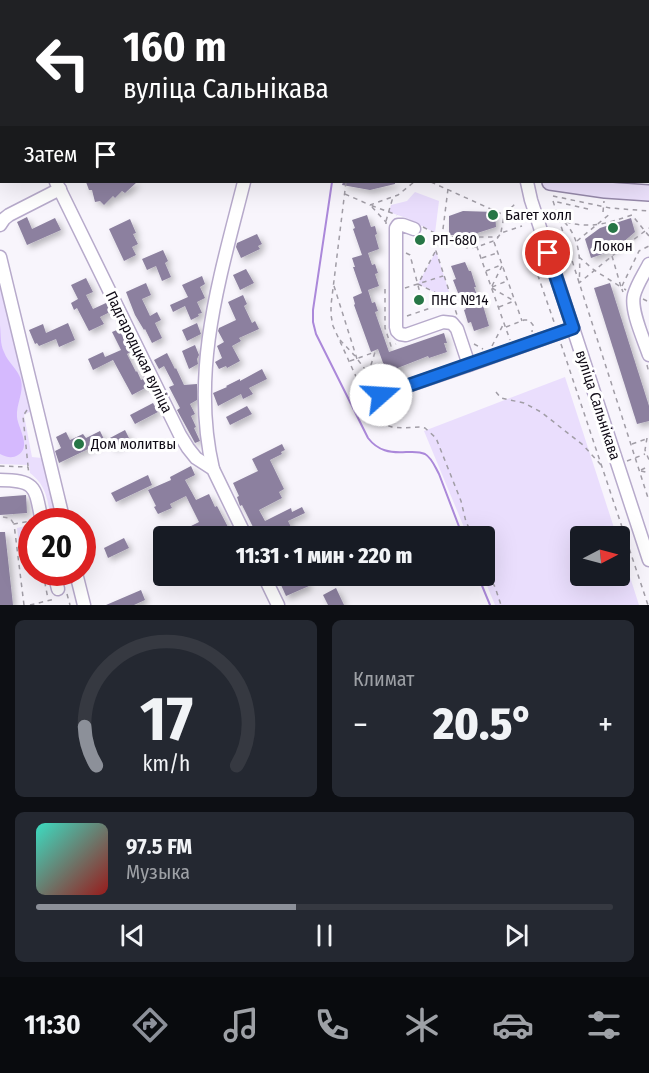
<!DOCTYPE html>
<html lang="ru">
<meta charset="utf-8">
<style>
body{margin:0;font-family:"Fira Sans Condensed",sans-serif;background:#242831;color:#f1f3f6;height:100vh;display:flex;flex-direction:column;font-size:22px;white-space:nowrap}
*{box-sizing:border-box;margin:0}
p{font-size:20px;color:#9ea1a6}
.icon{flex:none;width:33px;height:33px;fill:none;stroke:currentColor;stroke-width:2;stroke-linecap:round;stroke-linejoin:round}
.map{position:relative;height:605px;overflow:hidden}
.details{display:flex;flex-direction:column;gap:15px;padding:15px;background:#0d0f14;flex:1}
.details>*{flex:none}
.banner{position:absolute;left:0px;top:0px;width:650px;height:183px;box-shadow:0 6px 24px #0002;background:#202124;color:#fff;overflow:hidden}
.needle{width:39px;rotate:84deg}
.controls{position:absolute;left:570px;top:526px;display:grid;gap:12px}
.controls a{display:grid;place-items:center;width:60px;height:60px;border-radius:6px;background:#171b24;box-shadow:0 6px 24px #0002;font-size:30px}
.speed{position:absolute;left:18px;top:508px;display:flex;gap:12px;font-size:30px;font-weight:700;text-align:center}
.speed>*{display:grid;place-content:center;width:78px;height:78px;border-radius:50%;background:#171b24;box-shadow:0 6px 24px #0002;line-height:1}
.speed .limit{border:9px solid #d22;background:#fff;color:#111}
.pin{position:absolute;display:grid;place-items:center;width:51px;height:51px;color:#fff;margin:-26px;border:3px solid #fff;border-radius:50%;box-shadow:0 2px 6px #0007}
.me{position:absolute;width:66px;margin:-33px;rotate:71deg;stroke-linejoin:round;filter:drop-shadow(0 0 4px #0008)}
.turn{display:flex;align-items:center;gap:21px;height:126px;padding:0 24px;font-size:27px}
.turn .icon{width:78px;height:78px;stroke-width:2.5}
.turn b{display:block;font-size:42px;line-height:51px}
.then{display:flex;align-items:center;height:57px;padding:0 24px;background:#0003;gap:12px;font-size:22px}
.big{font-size:45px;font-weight:800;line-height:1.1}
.details .widget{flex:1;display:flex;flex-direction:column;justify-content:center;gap:9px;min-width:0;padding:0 21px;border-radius:9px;background:#242831}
.details .dial{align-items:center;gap:0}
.dial svg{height:156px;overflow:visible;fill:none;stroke:#363941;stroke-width:7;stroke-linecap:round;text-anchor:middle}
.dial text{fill:#f1f3f6;stroke:none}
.song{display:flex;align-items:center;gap:18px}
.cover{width:72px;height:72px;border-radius:9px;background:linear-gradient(135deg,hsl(170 70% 55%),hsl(0 70% 35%))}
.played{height:6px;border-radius:3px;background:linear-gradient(90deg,#8c9099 45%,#363941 45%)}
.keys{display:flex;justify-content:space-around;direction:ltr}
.heat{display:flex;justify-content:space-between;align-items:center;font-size:33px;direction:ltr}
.details .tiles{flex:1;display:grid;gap:15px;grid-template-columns:1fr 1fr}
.widget:last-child{grid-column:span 2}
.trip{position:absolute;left:153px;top:526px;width:342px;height:60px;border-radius:6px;background:#171b24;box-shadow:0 6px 24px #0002;font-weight:800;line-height:60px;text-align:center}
.tab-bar{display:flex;height:96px;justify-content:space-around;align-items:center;background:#090b0e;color:#9ea1a6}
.tab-bar .icon{width:42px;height:42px}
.tab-bar .current{color:#8c9099}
.tab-bar b{font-size:27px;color:#f1f3f6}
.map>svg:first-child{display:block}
</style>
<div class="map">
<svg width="649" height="605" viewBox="0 0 649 605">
<defs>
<filter id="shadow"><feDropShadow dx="3.5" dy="3.5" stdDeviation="3" flood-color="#0004"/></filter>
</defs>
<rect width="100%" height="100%" fill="#f8f5fc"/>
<g fill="#eadefd">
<path d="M415,192L439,201L435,233L409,219L389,212L391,205L407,201Z"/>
<path d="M436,251L452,301L418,284Z"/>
<path d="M0,278L31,411L24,415L32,457L42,458L57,522H52C47,501 48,487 30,473L29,465L0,464Z"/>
<path d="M565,377L617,537H580V576H620V546L639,605H495L483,576H484V537H468L424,431Z"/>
<path d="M31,525V559L21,561L17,528Z"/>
</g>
<path fill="#d5b9fe" d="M0,325C1,335 0,344 4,352C8,363 18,369 21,380C24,393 16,404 17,417C18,428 32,447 18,455C12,459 6,457 0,454Z"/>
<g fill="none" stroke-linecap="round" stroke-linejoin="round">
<g stroke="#ab88da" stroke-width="2">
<path d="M332,182L313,310V322L316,334L368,438C378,451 390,453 406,452C412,452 419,451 425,454C432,458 435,467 439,474L463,537"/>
<path d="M478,576L490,605"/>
</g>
</g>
<g fill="#8c809f" filter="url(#shadow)">
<path d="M86,182H137L125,193L122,191L115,198L113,196L104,205L100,201L95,202L92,190H89Z"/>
<path d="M343,182H395V184L370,190L342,185Z"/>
<path d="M463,211L495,212L496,227L471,235H449V216Z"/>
<path d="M367,215L371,227L375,226L377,234L375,235L379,249L368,253L372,265L375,264L378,273L375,274L379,286L368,290L372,303L375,302L378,311L375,312L389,352L444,333L447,343H444L447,352L429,358L428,356L390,371L389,370L386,371L378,349L371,352L354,305L355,304L353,297L362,293L353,267H355L352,258L362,255L353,229L355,228L352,220Z"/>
<path d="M27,217L32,229L55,218L61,230L27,245L17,222Z"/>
<path d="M631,218L635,232L614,250L591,258L585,239L600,228Z"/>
<path d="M130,219L136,233L133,234L138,244L132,247L136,255L124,261L109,229Z"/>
<path d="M257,234L262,244L258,246L260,249L241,258L236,247L237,243Z"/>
<path d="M163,250L168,261L165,263L171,277L162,281L156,266L147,270L142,259Z"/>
<path d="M465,262L469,271H471L476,287H474L480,303L482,302L489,326L474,331L471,322L468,323L464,310L466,309L460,293H458L453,280L456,279L451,266Z"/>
<path d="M246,269L254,283L240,290L233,275Z"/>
<path d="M202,276L205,284L200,287L205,298L197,302L202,313L198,314L199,316L191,320L185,306L173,312L170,305L188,297L182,285Z"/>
<path d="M86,278L93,292L86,295L93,309L106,303L110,312L100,317L104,324L89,331L77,308L74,310L71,303L78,299L71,285Z"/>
<path d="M146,283L151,295L142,299L150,316L157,312L161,320L155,323L162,338L152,343L145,329L144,330L135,315L126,292Z"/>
<path d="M610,283L649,406V421L637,424L594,288Z"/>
<path d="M243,295L247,304L244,306L252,323L255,321L259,329L239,338L241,341L232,346L240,361L227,368L226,366L219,369L215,362L222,358L217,346L224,342L218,331L219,328L236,320L228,302Z"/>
<path d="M68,323L75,340L59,347L56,339L39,346L37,343L35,344L29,330L43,324L46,333Z"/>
<path d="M197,323L201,334L187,341L182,330Z"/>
<path d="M119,329L130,352L127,354L136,372L137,371L141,380L143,379L147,387L132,395L113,360L93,370L88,359L103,352L105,357L121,350L112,332Z"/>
<path d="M195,345L199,355L197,359L198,364L189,369L182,351Z"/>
<path d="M167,353L175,369L176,368L184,385L197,384V400L190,404L195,414L191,416L196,427L194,428L200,441L195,443L177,410L180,408L169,387L174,385L164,366L159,369L154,360Z"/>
<path d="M262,369L267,379L249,388L253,394L243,399L241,394L218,406L213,393L227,387L226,386L240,379V381Z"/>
<path d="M153,403L158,412L135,424L130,415Z"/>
<path d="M247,406L252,414L230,425L226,417Z"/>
<path d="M125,430L130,440L113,448L108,439Z"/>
<path d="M100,431L105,441L59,463L55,451L61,448L56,437L66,432L70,440L83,434L86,438Z"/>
<path d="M282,444L285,450L281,452L282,454L270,460L284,489L279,492L282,498L259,510L265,521L291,508L292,512L302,507L305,513L288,521L296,537H254L251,528L253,527L242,505L240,506L237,497L239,496L233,483L258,471L252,459Z"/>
<path d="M191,466L195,475L185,480L196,500L209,494L215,507L217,506L228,527L207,537L203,528L188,536L185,529L199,522L186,496L170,504L172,508L158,514L154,507L156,506L148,490L171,480L170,477Z"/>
<path d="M148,475L152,485L116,502L111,493Z"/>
<path d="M26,495L27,513L0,515V497Z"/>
<path d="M0,532H5L13,605H0Z"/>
<path d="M124,538L129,548L108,558L104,548Z"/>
<path d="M277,576H304L309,586L286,596Z"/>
<path d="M336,588L344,605H328L323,595Z"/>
<path d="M141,590L145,600L134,605H106Z"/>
</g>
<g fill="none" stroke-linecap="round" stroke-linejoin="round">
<defs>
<g id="minor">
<path d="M332,0L333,2"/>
<path d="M422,0L433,1L442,0"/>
<path d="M14,2L16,0"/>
<path d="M157,2L158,0"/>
<path d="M511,2L512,0"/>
<path d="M546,2L547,0"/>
<path d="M0,12L2,11"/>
<path d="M648,17H649"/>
<path d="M0,55L2,59"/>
<path d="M56,182L180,435L188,448L196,458L213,469L246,537"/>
<path d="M527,182L531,200L649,560"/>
<path d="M0,225L4,219L9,215L60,189"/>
<path d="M414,229L403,225H398L396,228V327L397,331L400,334L406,335L443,322L452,323L457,329L469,365L573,328"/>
<path d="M0,257L64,522"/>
<path d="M649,264C644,274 637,284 634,295C630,310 644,340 649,355"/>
<path d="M381,395L469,365"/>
<path d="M213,469C190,371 220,277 244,182"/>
<path d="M0,480C38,480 35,489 42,522"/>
<path d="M54,573L58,589"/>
<path d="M76,573L84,605"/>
<path d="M264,576L278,605"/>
</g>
<g id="major">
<path d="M256,0L258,2"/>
<path d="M280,0L281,2"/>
<path d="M648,173H649"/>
<path d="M550,182L605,190L649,193"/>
</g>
</defs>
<use href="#minor" stroke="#b7aacb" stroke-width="15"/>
<use href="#major" stroke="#9689aa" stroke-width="18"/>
<g stroke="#a19da6" stroke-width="1.5" stroke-dasharray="4.5 4.5" stroke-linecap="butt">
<path d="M99,0L100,2"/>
<path d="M172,0L174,2"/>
<path d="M234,0L236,2"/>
<path d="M304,0L305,2"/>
<path d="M583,0L595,2"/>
<path d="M608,0L610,2"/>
<path d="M32,2L34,0"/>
<path d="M42,2L44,0"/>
<path d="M113,2L115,0"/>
<path d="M176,2L178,0"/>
<path d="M565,2V0"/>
<path d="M602,2L605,0"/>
<path d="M648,31H649"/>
<path d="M0,36L2,39"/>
<path d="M648,48L649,41"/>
<path d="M648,159H649"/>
<path d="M346,182L331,305V315L333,326L363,392L371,409L377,418L386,425L392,427L403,428L421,427L425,428L436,438L461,501L466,522L474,537"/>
<path d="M431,182L504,215L517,202"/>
<path d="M496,182H499"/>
<path d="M448,189L442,237L436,251L457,315"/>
<path d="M345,194L370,205L398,195L414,182"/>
<path d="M553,196L610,208L649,211"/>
<path d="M588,209L553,201L649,501"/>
<path d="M603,212L604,201"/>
<path d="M558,216C580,234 581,257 579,283L612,256L649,228"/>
<path d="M386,221L393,197"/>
<path d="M566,222C591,229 608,223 632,215L649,236"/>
<path d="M386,224V222L370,205L397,215"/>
<path d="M423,227L458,245L468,248L477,247L496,240L501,233L522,226"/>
<path d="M501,232L504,216"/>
<path d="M443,237H498"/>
<path d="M477,237V247L510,340"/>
<path d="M526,241L554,322"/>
<path d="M577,241L611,213"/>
<path d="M494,242L522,321"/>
<path d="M465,247V237"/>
<path d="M435,252L418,284L450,300"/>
<path d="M406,253L410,255L420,293"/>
<path d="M612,256L621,287L626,290"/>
<path d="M579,257L594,270L621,287L623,292"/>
<path d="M482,258L497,253"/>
<path d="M486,271L501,265"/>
<path d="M334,286L357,359"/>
<path d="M492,286L502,266"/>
<path d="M622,286L639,251L649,246"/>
<path d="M492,287L507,281"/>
<path d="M405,288L443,276"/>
<path d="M492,288L514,301"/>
<path d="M385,289V328L391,346L396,344"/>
<path d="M643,299L649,302"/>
<path d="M499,307L514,301"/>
<path d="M407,316L451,301"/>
<path d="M506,327L524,320H529L533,325L532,332"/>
<path d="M340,340L355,356"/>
<path d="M474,344L483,349"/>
<path d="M561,344L648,605"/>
<path d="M492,346L504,323"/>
<path d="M358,360L377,385"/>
<path d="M350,361L375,352L363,391"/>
<path d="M647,365L649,373"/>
<path d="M363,392L373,389"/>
<path d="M496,392L501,398L524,403L541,412L583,445L601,465"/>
<path d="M27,410L23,416L28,466"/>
<path d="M647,438L645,450L649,460"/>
<path d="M632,444L649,438"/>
<path d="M627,461L645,454"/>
<path d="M0,466L28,467L29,474"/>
<path d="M641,470L649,466"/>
<path d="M641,471L649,473"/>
<path d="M3,517L10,518L14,524"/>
<path d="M484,567L495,587L501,605"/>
<path d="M43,573L48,599"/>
<path d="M67,594L70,605"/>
<path d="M24,605L14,524L31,521"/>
<path d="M30,605L55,599"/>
</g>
<use href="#minor" stroke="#fff" stroke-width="12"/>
<use href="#major" stroke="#ece1fc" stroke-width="15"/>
</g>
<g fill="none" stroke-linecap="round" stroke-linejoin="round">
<defs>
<path id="route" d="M381,395L573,328L548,253"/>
</defs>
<use href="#route" stroke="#114b97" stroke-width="15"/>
<use href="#route" stroke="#1a73e8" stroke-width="10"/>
</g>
<g fill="#277646" stroke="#fff" stroke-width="2">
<circle cx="493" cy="215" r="6"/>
<circle cx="613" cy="228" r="6"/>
<circle cx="420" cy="240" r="6"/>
<circle cx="419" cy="300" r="6"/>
<circle cx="79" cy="444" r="6"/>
</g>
<g text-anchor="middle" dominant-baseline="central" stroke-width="6" stroke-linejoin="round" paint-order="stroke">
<g font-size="15" fill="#0f0a15" stroke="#fff" text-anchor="start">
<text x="505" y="215">Багет холл</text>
<text x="432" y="240">РП-680</text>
<text x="613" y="246" text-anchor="middle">Локон</text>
<text x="431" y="300">ПНС №14</text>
<text x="91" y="444">Дом молитвы</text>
</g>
<g font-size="15" fill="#0f0a15" stroke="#fff">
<text transform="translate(139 352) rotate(64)">Падгародцкая вуліца</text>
<text transform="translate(598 405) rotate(72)">вуліца Сальнікава</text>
</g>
</g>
</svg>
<div class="controls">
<a><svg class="needle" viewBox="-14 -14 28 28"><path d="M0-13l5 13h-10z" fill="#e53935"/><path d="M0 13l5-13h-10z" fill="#9ea1a6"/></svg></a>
</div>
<div class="speed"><div class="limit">20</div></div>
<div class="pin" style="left:548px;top:253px;background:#d93025"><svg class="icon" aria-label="arrive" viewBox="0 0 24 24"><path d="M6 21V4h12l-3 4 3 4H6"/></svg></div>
<svg class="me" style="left:381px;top:395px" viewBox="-20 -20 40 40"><circle r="19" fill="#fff"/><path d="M0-13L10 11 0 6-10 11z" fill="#1a73e8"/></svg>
<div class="trip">11:31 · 1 мин · 220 m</div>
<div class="banner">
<div class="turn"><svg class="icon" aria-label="left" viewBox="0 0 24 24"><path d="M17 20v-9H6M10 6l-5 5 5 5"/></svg><div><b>160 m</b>вуліца Сальнікава</div></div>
<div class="then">Затем<svg class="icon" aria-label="arrive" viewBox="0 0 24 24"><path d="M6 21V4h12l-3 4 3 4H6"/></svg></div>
</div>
</div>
<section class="details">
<div class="tiles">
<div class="widget dial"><svg viewBox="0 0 100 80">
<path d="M14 69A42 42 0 1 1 86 69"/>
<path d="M14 69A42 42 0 0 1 8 49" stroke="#8c9099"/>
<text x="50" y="56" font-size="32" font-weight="700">17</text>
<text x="50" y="72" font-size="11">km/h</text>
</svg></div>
<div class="widget"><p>Климат</p>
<div class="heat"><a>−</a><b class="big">20.5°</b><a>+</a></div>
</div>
<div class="widget">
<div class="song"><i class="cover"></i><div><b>97.5 FM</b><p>Музыка</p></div></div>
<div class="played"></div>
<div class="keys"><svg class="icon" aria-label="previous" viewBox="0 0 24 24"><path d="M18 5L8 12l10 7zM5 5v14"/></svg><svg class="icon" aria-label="pause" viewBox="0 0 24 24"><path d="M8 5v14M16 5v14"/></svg><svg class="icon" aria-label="next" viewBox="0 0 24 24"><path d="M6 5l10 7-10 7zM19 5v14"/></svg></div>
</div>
</div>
</section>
<nav class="tab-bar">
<b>11:30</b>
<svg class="icon current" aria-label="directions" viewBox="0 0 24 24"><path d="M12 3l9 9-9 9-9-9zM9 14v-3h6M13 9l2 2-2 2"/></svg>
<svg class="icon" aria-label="music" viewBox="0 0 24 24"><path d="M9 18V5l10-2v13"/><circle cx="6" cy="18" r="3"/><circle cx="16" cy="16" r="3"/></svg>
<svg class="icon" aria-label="phone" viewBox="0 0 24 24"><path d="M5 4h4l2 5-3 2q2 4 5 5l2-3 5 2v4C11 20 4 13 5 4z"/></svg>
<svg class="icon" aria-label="climate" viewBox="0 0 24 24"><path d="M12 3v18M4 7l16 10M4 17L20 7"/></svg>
<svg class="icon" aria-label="car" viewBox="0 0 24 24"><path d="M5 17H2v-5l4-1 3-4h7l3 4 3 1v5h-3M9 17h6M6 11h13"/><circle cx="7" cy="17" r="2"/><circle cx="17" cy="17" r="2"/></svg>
<svg class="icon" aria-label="filters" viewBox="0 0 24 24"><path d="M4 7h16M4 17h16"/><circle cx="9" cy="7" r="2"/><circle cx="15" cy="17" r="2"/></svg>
</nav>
